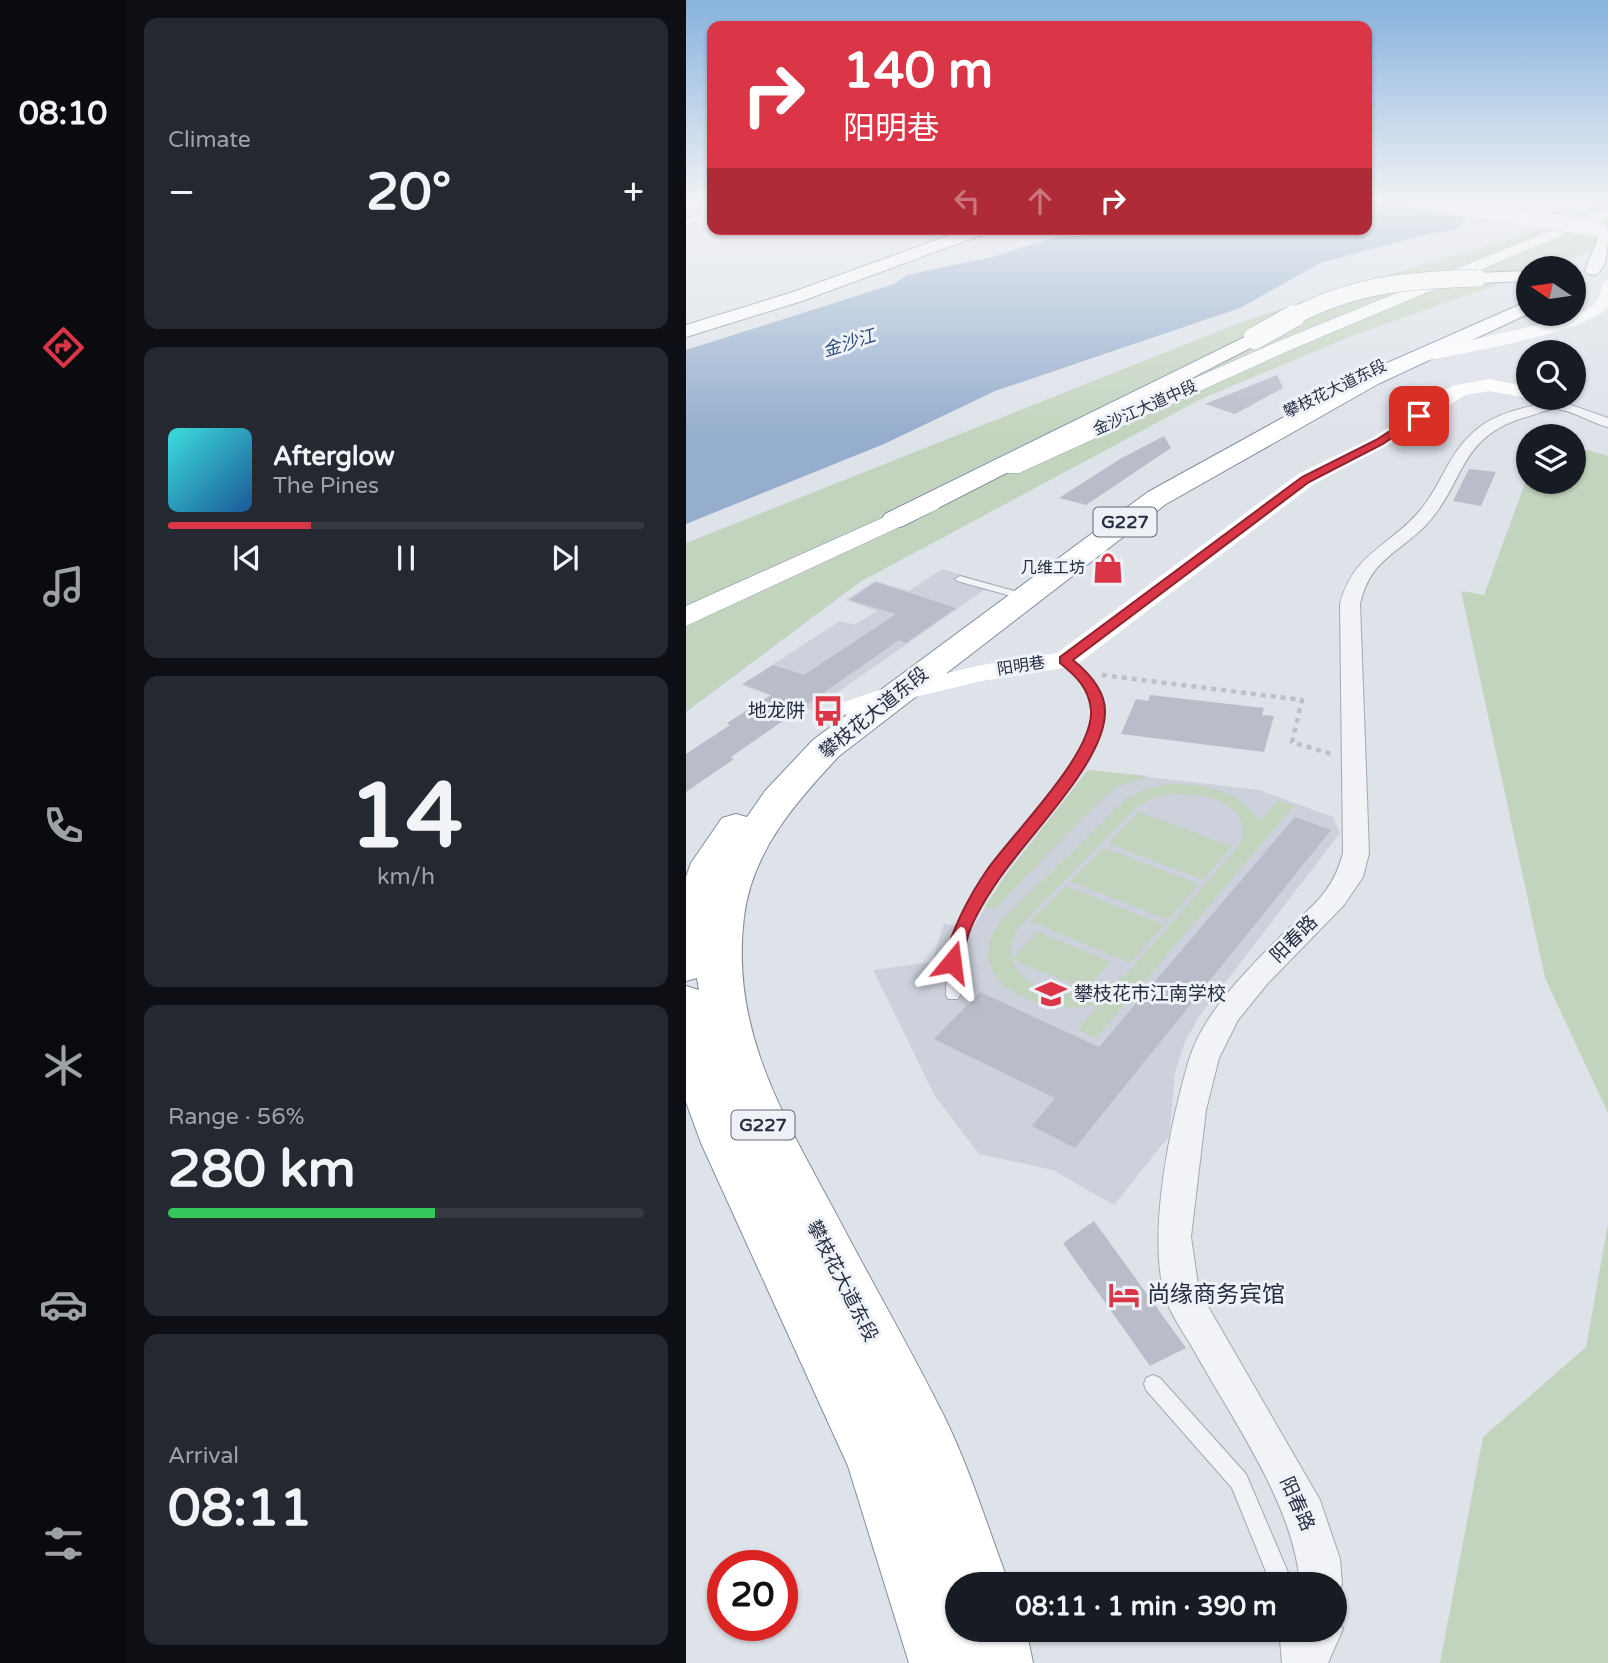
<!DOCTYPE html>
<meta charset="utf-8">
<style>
body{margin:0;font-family:"Varela Round","Noto Sans SC",sans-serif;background:#242831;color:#f1f3f6;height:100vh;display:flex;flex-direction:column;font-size:26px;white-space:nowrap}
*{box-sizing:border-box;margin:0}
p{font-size:23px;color:#9ea1a6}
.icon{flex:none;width:38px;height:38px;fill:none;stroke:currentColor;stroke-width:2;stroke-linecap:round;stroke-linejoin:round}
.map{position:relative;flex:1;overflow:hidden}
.panel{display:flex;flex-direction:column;gap:18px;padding:18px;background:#0d0f14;width:560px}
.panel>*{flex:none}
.top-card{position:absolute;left:21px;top:21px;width:665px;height:214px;border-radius:14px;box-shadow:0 2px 5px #0004;background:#db3647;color:#fff;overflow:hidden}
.needle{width:46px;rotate:283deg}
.buttons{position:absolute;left:830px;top:256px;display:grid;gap:14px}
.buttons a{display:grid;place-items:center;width:70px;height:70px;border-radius:50%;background:#171b24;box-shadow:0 2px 5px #0004;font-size:35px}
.speed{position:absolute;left:21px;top:1550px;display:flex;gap:14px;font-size:35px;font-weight:700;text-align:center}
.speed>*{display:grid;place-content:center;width:91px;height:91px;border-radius:50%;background:#171b24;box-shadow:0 2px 5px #0004;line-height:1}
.speed .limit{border:10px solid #d22;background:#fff;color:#111}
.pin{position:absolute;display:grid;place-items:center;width:60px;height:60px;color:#fff;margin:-30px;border-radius:14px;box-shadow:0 4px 10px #0006}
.me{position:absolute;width:77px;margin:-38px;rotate:16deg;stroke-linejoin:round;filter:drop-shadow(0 0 5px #0008)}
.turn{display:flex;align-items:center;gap:24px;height:147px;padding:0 21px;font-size:32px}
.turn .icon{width:91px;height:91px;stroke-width:2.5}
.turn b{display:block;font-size:49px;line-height:60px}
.lanes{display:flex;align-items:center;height:66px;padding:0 21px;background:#0003;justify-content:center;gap:35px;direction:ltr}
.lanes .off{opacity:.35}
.big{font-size:52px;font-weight:700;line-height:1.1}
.panel .widget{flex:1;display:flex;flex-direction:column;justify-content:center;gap:10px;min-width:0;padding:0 24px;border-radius:14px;background:#242831}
.panel .dial{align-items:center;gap:0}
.dial b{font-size:91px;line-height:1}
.song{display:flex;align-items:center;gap:21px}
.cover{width:84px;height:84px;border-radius:10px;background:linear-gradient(135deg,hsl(180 70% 55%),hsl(210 70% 35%))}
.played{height:7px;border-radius:4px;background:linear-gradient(90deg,#db3647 30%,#363941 30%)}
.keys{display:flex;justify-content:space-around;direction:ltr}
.heat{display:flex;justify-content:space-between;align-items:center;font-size:38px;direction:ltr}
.charge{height:10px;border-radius:5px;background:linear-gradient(90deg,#34c759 56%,#363941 0)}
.trip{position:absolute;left:259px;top:1572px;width:402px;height:70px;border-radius:35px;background:#171b24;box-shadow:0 2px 5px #0004;font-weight:700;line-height:70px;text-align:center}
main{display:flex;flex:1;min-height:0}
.tabs{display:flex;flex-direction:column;width:126px;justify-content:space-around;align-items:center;background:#090b0e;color:#9ea1a6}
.tabs .icon{width:49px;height:49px}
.tabs .on{color:#db3647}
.tabs b{font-size:32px;color:#f1f3f6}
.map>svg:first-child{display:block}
</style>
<main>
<nav class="tabs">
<b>08:10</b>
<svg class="icon on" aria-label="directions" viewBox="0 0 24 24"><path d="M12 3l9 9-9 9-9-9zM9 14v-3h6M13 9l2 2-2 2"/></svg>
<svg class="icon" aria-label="music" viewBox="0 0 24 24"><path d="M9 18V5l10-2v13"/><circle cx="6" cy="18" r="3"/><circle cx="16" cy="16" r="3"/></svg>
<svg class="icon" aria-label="phone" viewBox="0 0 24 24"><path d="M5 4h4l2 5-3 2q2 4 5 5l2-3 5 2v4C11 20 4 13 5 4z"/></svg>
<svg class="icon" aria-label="climate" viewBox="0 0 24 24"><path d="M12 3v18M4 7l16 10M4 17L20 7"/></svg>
<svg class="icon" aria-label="car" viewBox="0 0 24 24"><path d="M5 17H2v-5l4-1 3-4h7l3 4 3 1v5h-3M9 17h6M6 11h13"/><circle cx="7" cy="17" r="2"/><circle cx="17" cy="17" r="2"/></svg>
<svg class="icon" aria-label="filters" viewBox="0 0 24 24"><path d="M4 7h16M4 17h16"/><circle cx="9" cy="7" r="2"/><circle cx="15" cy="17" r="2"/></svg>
</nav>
<section class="panel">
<div class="widget"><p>Climate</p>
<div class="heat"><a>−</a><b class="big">20°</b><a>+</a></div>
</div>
<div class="widget">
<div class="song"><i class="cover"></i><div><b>Afterglow</b><p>The Pines</p></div></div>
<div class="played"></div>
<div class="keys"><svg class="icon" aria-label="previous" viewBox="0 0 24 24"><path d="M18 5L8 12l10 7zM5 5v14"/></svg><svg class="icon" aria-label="pause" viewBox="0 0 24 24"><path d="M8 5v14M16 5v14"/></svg><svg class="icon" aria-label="next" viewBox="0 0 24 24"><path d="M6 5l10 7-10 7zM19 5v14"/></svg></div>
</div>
<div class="widget dial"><b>14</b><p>km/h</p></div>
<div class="widget"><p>Range · 56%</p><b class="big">280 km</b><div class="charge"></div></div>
<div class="widget"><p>Arrival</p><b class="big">08:11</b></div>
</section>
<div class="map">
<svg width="922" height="1663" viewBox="0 0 922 1663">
<rect width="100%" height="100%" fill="#dee2e9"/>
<g fill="#ccd1db">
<path d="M256,569L307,584L126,710L55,685L154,621L168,625L191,611L160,600L189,581L223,591Z"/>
<path d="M402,770L573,790L647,817L654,833L512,1018L498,1044L489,1073L483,1136L428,1205L367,1170L293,1154L249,1096L187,970L246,962L258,924L286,929L319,876Z"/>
</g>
<g fill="#c3d4be" fill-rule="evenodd">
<path d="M916,201H922V246L860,268H842V274L668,335L515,399L174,582L0,712V543L553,323L662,286L839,235Z"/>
<path d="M902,450L922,456V1113L859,978L775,591L798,595L842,475V481H887V454Z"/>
<path d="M402,770L462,776L431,787L418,797L308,909L298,908L319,876Z"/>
<path d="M484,784C521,784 552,790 574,821L592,800L608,806L410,1038L392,1030L413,1005C374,1014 290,998 304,941C305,935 311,928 314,922L440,799L460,789ZM486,794C517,793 568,801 554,844L440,975C429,982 418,989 405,991C364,1000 305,978 332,928L452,806L468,798Z"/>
<path d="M453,812L546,846L517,880L422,843Z"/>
<path d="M418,848L513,884L482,920L384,881Z"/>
<path d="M380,886L478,925L444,963L344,921Z"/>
<path d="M353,932L424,962L399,990L326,959Z"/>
<path d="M922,1224V1663H754L797,1437L900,1347Z"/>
</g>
<path fill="#95aecd" d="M681,201H809L795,204L771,229L734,236L634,263L554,308L309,391L198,444L0,524V350L208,284L221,275L306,257L366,238L405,235L425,229H681Z"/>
<g fill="#b8bdc9">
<path d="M591,375L597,388L549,414L519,404Z"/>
<path d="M478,436L485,448L400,505L373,498L434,459Z"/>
<path d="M783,469L810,472L795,506L767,501Z"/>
<path d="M190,582L270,608L220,643L213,640L45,757L48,759L0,792V754L44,725L41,723L85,695L57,684L87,665L118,675L210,614L163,600Z"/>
<path d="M464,695L578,708L576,715L588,716L578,752L435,734L450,699L462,701Z"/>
<path d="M609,817L645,830L389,1148L346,1126L369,1098L248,1039L294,992L413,1047Z"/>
<path d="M408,1221L500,1348L464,1366L377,1243Z"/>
</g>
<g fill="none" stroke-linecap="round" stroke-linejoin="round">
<defs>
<g id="lane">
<path d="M274,576L328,591L330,593L325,596L271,581L269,579Z"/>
<path d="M379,657C388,661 397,669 403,677C411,687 418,699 417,711C416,763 325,857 294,904C279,933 274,962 274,995L272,999H262L260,995C260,966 263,939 277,912C303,860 417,757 405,702C402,683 386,673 374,660Z"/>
<path d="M467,1375L474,1378L560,1474L607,1584H585L546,1488L460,1390L458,1384L460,1378Z"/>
<path d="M593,1629H615L618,1663H596Z"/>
</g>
<g id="street">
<path d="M26,210V216L0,225V219Z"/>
<path d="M871,400L922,418V427C905,423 888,411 871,409C862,408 849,415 840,417C772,437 780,481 741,524C712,554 684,559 674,604L683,853L677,877L658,905L582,983L552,1020L533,1058L520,1110L505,1237L513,1291L634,1500L654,1559L656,1584L649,1599V1584H614C608,1506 548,1422 510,1354C500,1335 483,1314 478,1293C462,1230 484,1125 502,1063C516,1013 563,968 599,932C627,905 647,892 657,853L654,604C668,551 706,546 736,508C759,479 762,451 795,426C815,411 847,406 871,400Z"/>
<path d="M649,1613L657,1629L642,1663H597L612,1629H649Z"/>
</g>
<g id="primary">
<path d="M922,207V216L602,351L333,473H317L313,468L317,463L588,343Z"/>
<path d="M243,497L252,499L255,504L252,509L0,626V606Z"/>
</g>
<g id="highway">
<path d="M922,228C922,243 922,271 908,275L902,274L899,270L914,233Z"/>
<path d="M281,229H305L303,232L116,301L0,337V325L104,293Z"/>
<path d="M842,271V281L792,283L783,278L792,273Z"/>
<path d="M842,301L844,313L692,384L480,504L153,756C110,802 66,851 58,917C44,1029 97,1115 148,1210C184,1279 223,1346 258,1416C284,1469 302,1528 323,1584H271V1629H340L347,1663H223L162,1466L15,1143L0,1102V986L13,990L11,978L0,981V877L5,863L36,818L50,814L61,817L79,791L127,740L462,492L676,374Z"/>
<path d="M569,332L576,334L579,338L576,342L217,526L208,528L199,526L195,520L199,514Z"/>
</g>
</defs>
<use href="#lane" stroke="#a3a8b3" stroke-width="2"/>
<use href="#street" stroke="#a3a8b3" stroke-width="2"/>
<use href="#primary" stroke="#9ca5b6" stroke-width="1"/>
<use href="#highway" stroke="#848ea1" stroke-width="2"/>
<path stroke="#bcc0c8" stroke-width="4.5" stroke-dasharray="5 5" stroke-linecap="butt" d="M416,675L616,700L606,742L645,754"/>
<use href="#lane" fill="#f1f3f7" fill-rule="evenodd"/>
<use href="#street" fill="#f1f3f7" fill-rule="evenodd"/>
<g fill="#fff" fill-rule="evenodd">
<path d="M922,281V307C897,334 774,353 733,362L724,357L727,353L861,323L902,310L913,298L917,283Z"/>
<path d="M803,379L842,387V397H871L881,404L871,410L844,398L803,391L779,395L700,446L628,484L389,666L296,681L221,699L168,717L158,714L153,708L158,702L202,687L296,665L371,653L612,474L686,438L766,386Z"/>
</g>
<use href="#primary" fill="#fff" fill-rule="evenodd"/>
<use href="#highway" fill="#fff" fill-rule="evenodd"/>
<path stroke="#768094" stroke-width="2.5" stroke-dasharray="2 2.5" stroke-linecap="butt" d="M0,212L26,206"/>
<defs>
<path id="primary-bridge" d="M730,201L912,229"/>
<path id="highway-bridge-far1" d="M605,318C667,284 722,280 792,278"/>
<path id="highway-bridge" d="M569,338L608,316"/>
</defs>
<use href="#primary-bridge" stroke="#9ca5b6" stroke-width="17" stroke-linecap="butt"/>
<use href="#highway-bridge-far1" stroke="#848ea1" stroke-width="18" stroke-linecap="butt"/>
<use href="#highway-bridge" stroke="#848ea1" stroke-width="23" stroke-linecap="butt"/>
<use href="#primary-bridge" stroke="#fff" stroke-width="16"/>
<use href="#highway-bridge-far1" stroke="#fff" stroke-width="17"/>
<use href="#highway-bridge" stroke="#fff" stroke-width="22"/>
</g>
<linearGradient id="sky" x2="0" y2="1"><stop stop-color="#87b2dd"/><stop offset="0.46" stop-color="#f0f2f5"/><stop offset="1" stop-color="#f0f2f5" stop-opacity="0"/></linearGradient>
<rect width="922" height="434" fill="url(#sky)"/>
<path fill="#db3647" stroke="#8e232e" stroke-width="2" d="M730,414L738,416L697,444L623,482L387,660C403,673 420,691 419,713C418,763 341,837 313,879C302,895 291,912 284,930C279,942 279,955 273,966H260L257,962C267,928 281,899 301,870C327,833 408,754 405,710C403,688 390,676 374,663V657L616,477L690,440Z"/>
<defs>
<symbol id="shop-bare" viewBox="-9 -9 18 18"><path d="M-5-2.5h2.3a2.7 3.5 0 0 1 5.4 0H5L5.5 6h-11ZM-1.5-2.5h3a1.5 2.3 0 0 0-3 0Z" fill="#db3647" stroke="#eef1f6" stroke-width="2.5" paint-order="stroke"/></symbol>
<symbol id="bus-bare" viewBox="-9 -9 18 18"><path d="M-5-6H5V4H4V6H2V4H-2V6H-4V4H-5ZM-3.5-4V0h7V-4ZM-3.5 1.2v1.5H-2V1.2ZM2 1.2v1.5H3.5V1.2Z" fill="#db3647" stroke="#eef1f6" stroke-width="2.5" paint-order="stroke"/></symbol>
<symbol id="school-bare" viewBox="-9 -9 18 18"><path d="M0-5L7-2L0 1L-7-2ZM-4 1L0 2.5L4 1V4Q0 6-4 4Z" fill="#db3647" stroke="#eef1f6" stroke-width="2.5" paint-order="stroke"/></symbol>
<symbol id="hotel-bare" viewBox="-9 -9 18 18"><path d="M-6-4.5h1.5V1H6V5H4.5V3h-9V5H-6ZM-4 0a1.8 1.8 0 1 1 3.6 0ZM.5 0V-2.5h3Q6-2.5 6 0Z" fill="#db3647" stroke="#eef1f6" stroke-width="2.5" paint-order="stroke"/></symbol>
</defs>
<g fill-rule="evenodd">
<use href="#shop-bare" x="400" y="546" width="44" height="44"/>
<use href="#bus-bare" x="120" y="689" width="44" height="44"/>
<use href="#school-bare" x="343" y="972" width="44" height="44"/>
<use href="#hotel-bare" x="416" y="1273" width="44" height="44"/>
</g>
<g text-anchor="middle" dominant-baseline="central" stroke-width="6" stroke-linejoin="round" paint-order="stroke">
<g font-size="16" fill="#262e41" stroke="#eef1f6">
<text transform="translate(649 389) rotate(-26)">攀枝花大道东段</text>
<text transform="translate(459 408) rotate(-24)">金沙江大道中段</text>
<text transform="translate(335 666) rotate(-9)">阳明巷</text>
</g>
<g font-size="16" fill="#262e41" stroke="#eef1f6" text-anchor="end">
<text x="399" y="568">几维工坊</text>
</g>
<g font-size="18" font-style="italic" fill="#2c4b79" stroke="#eef1f6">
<text transform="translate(163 343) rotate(-17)">金沙江</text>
</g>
<g fill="#eef1f6" stroke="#626877" stroke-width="2">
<rect x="407.5" y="507.5" width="63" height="29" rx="5"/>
<rect x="45.5" y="1110.5" width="63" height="29" rx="5"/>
</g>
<g font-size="18" font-weight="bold" fill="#262e41">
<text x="439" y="522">G227</text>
<text x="77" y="1125">G227</text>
</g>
<g font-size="19" fill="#262e41" stroke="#eef1f6" text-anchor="end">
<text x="119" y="711">地龙阱</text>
<text x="388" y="994" text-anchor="start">攀枝花市江南学校</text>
</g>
<g font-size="19" fill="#262e41" stroke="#eef1f6">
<text transform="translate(188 713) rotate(-39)">攀枝花大道东段</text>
<text transform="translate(608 939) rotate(-45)">阳春路</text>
<text transform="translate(156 1281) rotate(63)">攀枝花大道东段</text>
<text transform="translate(611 1504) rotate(66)">阳春路</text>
</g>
<g font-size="23" fill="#262e41" stroke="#eef1f6" text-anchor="start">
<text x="461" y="1295">尚缘商务宾馆</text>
</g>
</g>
</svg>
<div class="buttons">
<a><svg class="needle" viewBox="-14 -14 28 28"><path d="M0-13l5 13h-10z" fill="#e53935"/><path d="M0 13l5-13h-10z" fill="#9ea1a6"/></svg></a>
<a><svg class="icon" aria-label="search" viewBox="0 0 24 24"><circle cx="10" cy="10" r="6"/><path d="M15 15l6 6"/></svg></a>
<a><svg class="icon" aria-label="layers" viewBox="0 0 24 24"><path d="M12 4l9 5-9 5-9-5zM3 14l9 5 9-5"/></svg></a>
</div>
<div class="speed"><div class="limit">20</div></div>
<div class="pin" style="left:733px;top:416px;background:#d93025"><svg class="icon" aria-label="arrive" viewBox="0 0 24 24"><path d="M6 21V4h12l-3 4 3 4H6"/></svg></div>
<svg class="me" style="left:266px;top:962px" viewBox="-20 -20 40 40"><path d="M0-17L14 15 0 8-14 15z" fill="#db3647" stroke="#fff" stroke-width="4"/></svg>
<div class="trip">08:11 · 1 min · 390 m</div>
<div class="top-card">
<div class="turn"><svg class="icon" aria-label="right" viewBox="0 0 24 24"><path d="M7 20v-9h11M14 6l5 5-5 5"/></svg><div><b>140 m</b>阳明巷</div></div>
<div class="lanes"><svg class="icon off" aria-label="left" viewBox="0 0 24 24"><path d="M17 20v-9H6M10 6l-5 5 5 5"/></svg><svg class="icon off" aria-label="ahead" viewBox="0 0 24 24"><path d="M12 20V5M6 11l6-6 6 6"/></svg><svg class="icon" aria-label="right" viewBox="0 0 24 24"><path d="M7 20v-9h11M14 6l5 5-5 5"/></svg></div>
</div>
</div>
</main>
